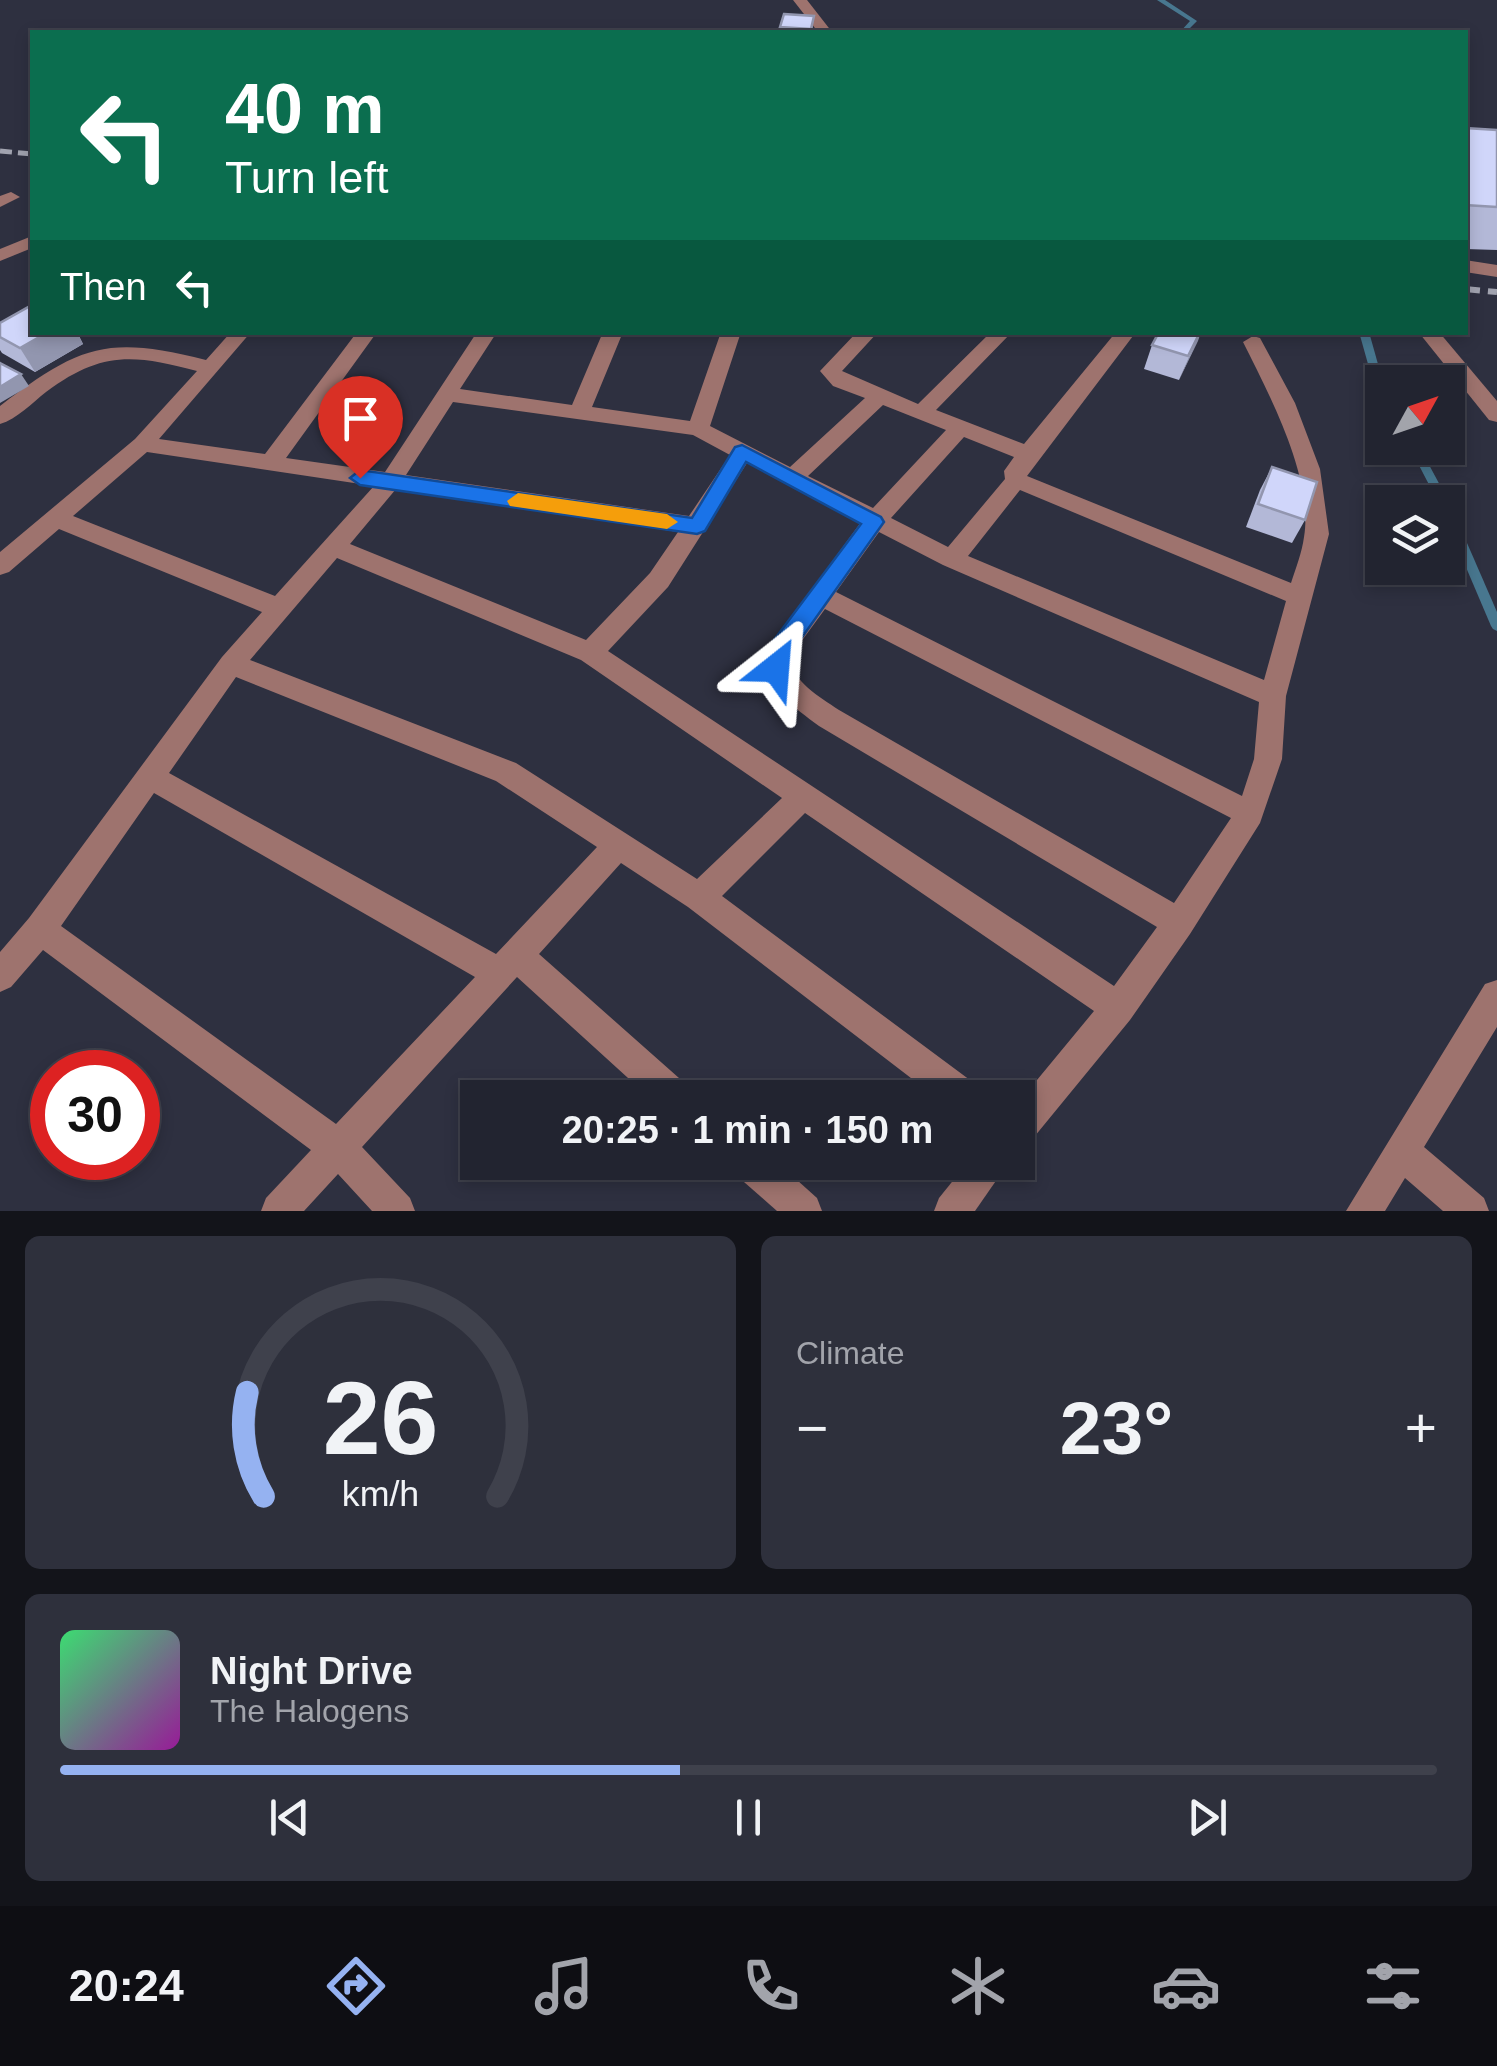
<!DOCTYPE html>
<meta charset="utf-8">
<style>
body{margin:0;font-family:Helvetica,sans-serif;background:#2e303c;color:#f1f3f6;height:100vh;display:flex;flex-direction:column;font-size:38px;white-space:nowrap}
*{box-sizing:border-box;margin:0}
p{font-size:32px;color:#a2a4ab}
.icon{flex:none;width:55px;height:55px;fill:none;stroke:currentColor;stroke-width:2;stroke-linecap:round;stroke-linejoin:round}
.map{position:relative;height:1211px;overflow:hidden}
.sheet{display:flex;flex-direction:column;gap:25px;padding:25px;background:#13141a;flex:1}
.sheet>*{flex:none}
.top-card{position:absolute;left:30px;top:30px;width:1438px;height:305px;border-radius:0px;box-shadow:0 5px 15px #0003,0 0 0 2px #3f414c;background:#0b6e4f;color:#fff;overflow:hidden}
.needle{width:65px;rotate:50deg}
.fabs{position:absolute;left:1365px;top:365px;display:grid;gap:20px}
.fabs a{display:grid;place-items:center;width:100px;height:100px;border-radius:0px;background:#222430;box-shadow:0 5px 15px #0003,0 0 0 2px #3f414c;font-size:50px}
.speed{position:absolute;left:30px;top:1050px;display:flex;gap:20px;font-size:50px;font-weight:700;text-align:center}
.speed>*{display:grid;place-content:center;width:130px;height:130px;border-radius:50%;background:#222430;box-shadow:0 5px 15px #0003,0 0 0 2px #3f414c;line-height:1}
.speed .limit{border:15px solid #d22;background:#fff;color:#111}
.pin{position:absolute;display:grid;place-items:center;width:85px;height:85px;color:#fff;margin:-102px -42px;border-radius:50% 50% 50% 0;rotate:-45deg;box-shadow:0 0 10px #0007}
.pin .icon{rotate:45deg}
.me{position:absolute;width:110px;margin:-55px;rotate:28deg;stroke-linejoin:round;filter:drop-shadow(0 0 8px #0008)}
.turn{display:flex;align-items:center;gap:35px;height:210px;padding:0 30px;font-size:45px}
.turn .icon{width:130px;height:130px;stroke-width:2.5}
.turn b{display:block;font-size:70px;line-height:85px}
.then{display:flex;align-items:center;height:95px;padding:0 30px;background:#0003;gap:20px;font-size:38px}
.big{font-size:75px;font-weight:800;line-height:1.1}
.sheet .tile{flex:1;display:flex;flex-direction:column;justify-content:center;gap:15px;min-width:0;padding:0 35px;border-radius:15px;background:#2e303c}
.sheet .dial{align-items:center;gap:0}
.dial svg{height:260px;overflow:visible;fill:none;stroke:#3f414c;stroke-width:7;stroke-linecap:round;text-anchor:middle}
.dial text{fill:#f1f3f6;stroke:none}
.song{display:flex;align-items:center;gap:30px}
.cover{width:120px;height:120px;border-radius:15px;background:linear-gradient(135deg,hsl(140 70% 55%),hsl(300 70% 35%))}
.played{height:10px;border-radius:5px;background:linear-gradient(90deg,#95b2f1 45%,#3f414c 45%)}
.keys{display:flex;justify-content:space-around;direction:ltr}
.heat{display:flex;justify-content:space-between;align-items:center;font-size:55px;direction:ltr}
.sheet .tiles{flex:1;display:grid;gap:25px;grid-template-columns:1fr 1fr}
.tile:last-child{grid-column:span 2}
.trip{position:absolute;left:460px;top:1080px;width:575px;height:100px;border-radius:0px;background:#222430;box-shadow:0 5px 15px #0003,0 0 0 2px #3f414c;font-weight:800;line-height:100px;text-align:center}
.dock{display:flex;height:160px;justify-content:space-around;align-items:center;background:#0e0e13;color:#a2a4ab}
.dock .icon{width:70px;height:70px}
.dock .current{color:#95b2f1}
.dock b{font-size:45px;color:#f1f3f6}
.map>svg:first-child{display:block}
</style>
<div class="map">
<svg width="1497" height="1211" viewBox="0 0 1497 1211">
<rect width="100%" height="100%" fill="#2e3040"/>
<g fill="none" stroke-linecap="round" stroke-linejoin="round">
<g fill="#48778f" fill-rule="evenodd">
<path d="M1157,0H1165L1197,21L1186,32H1180L1190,21Z"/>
<path d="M1359,332H1369L1383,382L1382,399L1377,396Z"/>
<path d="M1410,448H1420L1449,502L1448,504V502H1438Z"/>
<path d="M1448,509L1454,513L1497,612V631L1493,629L1491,626L1448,525Z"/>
</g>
<g fill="#9e736e" fill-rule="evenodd">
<path d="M793,0H807L832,32H818Z"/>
<path d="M11,192L20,197L0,207V196Z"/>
<path d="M32,236V248L0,261V249Z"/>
<path d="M1465,260L1497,265V277L1465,272Z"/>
<path d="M231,332H251L159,439L265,454L357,332H377L286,458L385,472L477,332H497L460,389L572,405L603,332H623L592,407L690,421L721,332H741L710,426L790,467L865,398L833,386L820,371L857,332H878L842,371L918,404L991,332H1012L936,410L1024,444L1116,332H1136L1027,476L1291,583C1296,568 1302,552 1304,537C1314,478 1269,394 1243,342L1253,336L1260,338L1295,403L1320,469L1329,534L1286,696L1282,759L1260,823L1190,934L1130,1020L1030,1142L1018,1148V1103L1094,1011L805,813L722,896L978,1086L983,1098H937L688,907L621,863L539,954L688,1086L693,1098H650L517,977L362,1147L410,1198L415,1211H372L338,1174L304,1211H261L266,1198L311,1150L43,950L11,987L0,992V952L29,918L222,657L262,612L59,529L9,572L0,575V552L135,439L197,371C133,354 101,351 46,392C32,403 17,419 0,424V406C80,345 107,335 206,360ZM453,402L693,435L730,455L689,516L406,475ZM883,405L946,430L873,508L808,476ZM964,437L1014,457L1004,471L1005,479L948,547L891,518ZM147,452L374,486L275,596L73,516ZM747,463L861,522L764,655C766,689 794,707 819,726L1157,927L1114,986L608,651L668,587ZM396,489L678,532L650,573L586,640L350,544ZM1020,490L1286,601L1264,680L968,556ZM879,532L943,565L1259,702L1254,759L1242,796L836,592ZM337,558L581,660L782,798L697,879L516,763L250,660ZM825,609L1231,818L1174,903L839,710C819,696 793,683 790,657ZM236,677L496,781L597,847L496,954L169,773ZM154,793L475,977L336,1124L61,926Z"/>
<path d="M1439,332L1497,401V422L1489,420L1420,334Z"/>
<path d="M1497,980V1027L1424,1147L1484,1198L1489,1211H1443L1405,1178L1385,1211H1346L1485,984Z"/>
<path d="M731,1162H777L817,1198L822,1211H777L736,1175Z"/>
<path d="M968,1162H1009L975,1211H934L939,1198Z"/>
</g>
<path stroke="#a1a3af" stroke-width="5" stroke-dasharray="12 6" stroke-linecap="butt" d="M0,151L32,154"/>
<path stroke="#a1a3af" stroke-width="6" stroke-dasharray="15 8" stroke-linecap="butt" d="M1465,289L1497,292"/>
</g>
<g fill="#b3b8d7">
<path d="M814,16L812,32H780V27Z"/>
<path d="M1465,128L1497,130V250L1465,249Z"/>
<path d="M0,323L32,332H77L83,344L35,372L2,353L0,350Z"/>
<path d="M1159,332H1201L1179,380L1144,369L1152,345Z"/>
<path d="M1272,467L1305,520L1292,543L1246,527L1260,490Z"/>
</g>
<g fill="#9296af">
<path d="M48,332H77L83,344L35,372L20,348Z"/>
<path d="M1200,332H1201L1198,341L1179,380Z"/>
<path d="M21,374L29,386L0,403V387Z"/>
</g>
<g fill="#d0d6fa" stroke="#9296af" stroke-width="2.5">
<path d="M784,14L814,16L811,29L780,27Z"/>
<path d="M1465,128L1497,130V207L1465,205Z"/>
<path d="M32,305V332H48L20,348L0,337V323Z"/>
<path d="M1159,332H1200L1188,356L1152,345Z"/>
<path d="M0,363L21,374L0,387Z"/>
<path d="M1272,467L1317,482L1305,520L1258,504Z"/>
</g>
<path fill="#1a73e8" stroke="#114b97" stroke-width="2.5" d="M742,445L881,517L884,522L788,657L784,674H768L764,668L768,648L861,524L746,462L705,531L697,534L360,485L350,478L360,470L692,518L735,447Z"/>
<path fill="#f59e0b" d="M518,493L667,514L678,522L667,529L510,506L507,501Z"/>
</svg>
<div class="fabs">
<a><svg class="needle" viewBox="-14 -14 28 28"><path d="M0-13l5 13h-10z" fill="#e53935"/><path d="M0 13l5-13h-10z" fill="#a2a4ab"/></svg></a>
<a><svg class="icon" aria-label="layers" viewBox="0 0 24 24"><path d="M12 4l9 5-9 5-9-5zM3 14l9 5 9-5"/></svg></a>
</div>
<div class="speed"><div class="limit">30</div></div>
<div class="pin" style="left:360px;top:478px;background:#d93025"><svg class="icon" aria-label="arrive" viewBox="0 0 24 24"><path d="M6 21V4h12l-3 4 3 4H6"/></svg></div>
<svg class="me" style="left:776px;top:668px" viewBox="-20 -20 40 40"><path d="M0-17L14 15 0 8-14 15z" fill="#1a73e8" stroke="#fff" stroke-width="4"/></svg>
<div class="trip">20:25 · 1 min · 150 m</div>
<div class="top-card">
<div class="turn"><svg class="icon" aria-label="left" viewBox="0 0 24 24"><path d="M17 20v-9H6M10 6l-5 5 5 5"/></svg><div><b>40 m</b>Turn left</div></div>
<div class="then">Then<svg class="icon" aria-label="left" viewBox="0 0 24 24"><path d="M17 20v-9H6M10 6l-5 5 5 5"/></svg></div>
</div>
</div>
<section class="sheet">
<div class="tiles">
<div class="tile dial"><svg viewBox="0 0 100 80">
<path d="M14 69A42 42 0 1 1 86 69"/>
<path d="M14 69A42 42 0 0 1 9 37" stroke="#95b2f1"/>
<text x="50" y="56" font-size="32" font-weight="700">26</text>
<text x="50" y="72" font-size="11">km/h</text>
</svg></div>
<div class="tile"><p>Climate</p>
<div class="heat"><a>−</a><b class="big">23°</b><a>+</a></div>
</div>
<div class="tile">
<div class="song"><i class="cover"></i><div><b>Night Drive</b><p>The Halogens</p></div></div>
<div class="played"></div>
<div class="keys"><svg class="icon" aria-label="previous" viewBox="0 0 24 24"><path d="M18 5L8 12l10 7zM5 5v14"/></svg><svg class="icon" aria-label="pause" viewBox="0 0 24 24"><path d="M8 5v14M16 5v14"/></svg><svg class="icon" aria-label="next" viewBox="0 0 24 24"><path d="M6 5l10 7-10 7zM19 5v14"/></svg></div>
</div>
</div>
</section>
<nav class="dock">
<b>20:24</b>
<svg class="icon current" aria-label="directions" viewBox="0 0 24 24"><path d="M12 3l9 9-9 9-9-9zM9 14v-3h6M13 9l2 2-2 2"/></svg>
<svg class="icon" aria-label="music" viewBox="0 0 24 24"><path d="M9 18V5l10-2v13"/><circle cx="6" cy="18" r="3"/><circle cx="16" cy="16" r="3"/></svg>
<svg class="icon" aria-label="phone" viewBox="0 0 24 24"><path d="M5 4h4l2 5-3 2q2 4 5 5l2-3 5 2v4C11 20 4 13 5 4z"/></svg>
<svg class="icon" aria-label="climate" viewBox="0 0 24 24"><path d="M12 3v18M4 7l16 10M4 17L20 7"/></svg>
<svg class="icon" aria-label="car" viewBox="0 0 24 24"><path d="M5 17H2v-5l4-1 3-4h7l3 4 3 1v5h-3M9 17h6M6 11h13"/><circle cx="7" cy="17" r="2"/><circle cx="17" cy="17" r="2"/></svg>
<svg class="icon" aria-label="filters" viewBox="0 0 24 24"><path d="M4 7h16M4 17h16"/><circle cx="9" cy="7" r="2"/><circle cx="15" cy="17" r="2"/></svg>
</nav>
